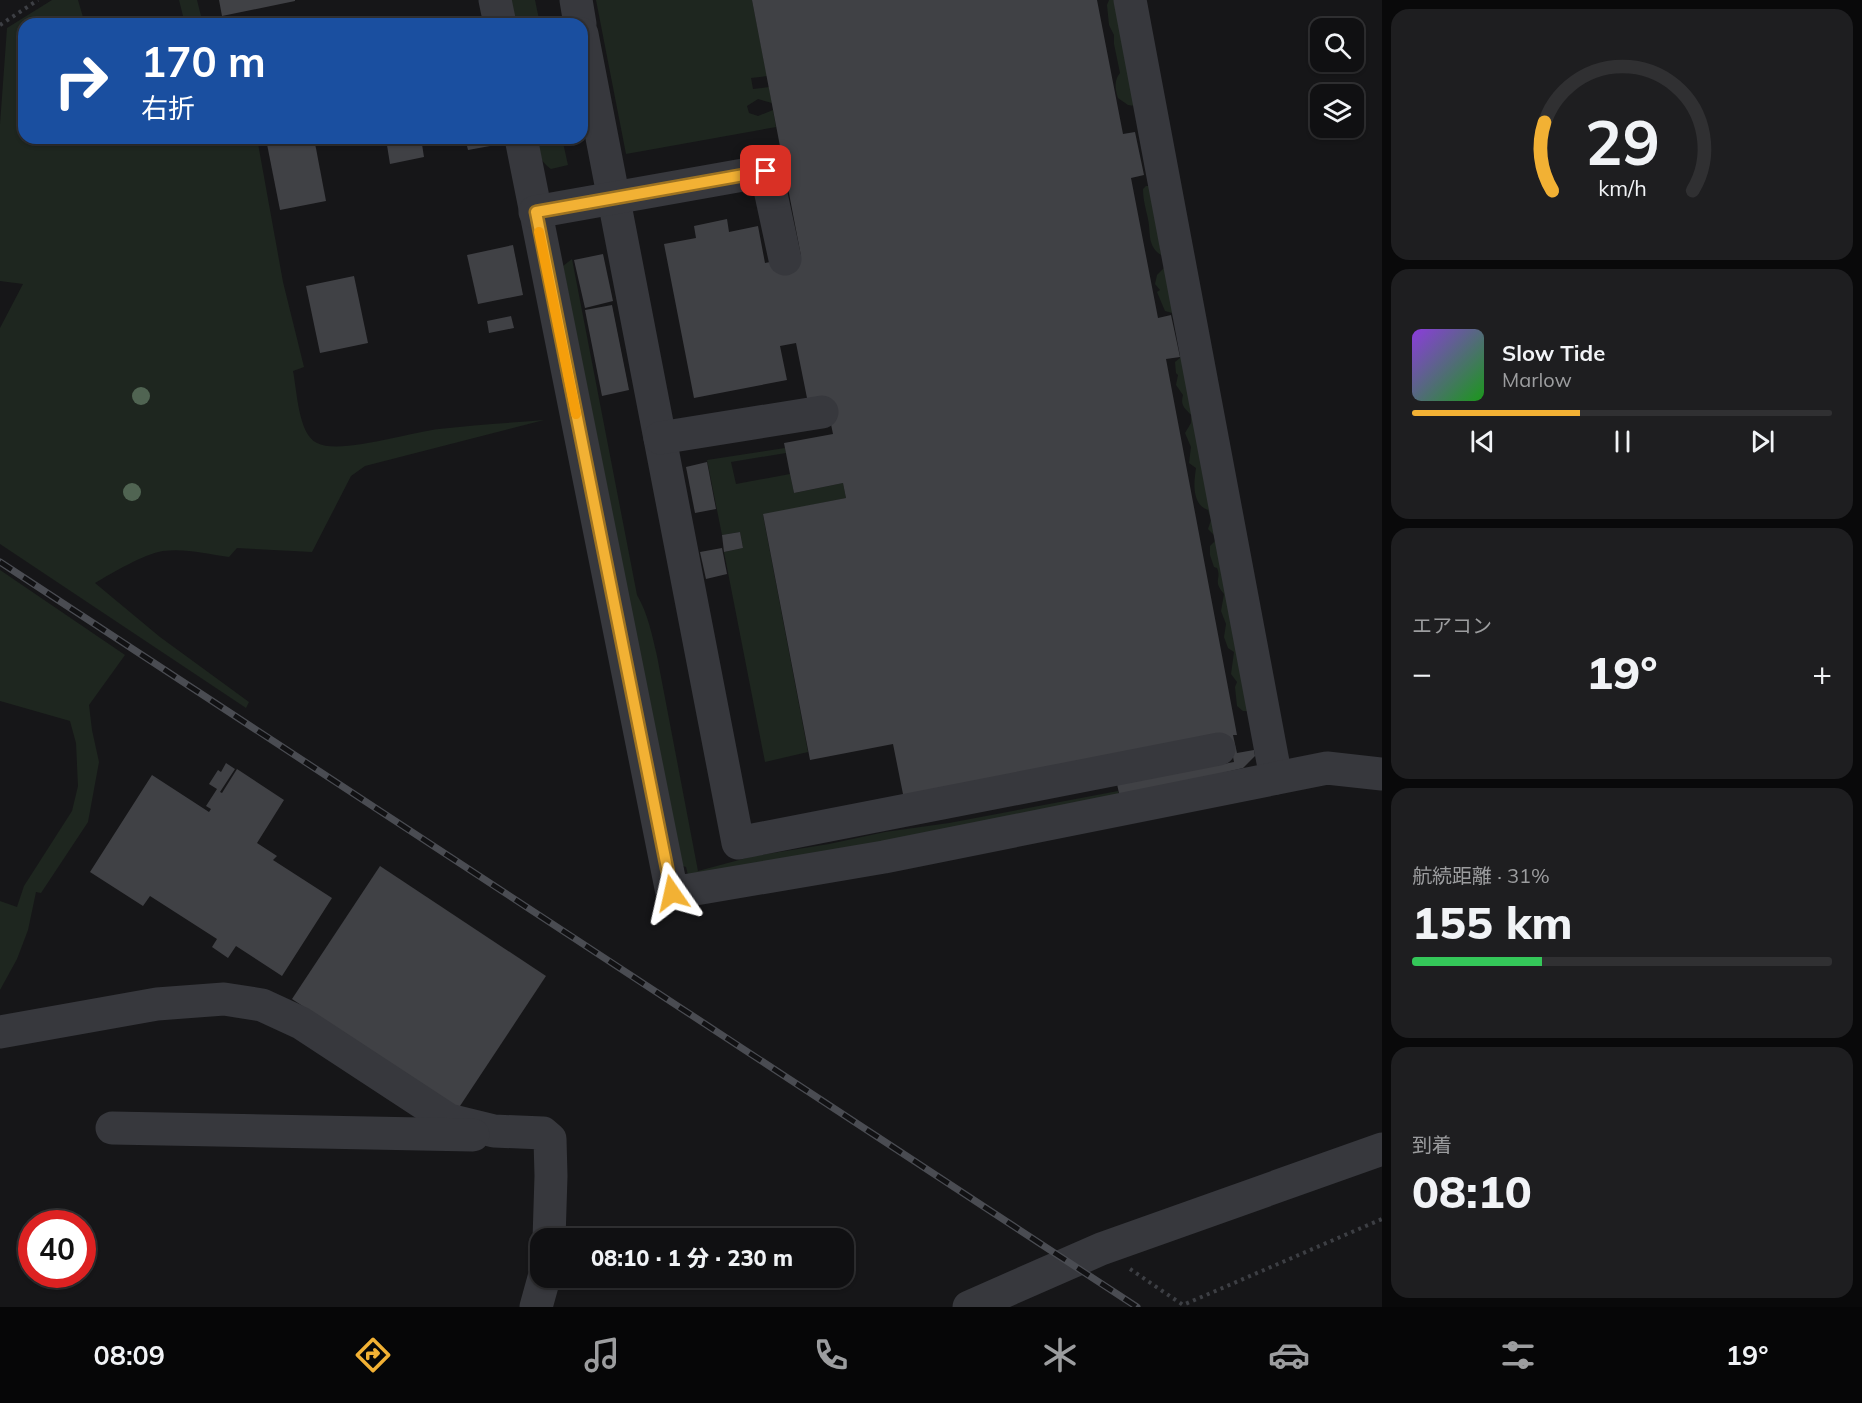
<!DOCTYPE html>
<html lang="ja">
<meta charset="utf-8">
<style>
body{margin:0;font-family:Mulish,"Noto Sans JP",sans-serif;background:#1e1e20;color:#f1f3f6;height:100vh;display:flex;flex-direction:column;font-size:22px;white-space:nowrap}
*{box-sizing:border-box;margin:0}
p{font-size:20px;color:#9c9d9f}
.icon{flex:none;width:33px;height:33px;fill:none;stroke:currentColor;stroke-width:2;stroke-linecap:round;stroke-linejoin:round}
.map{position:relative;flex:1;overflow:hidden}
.sheet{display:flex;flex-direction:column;gap:9px;padding:9px;background:#09090a;width:480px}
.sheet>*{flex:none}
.hud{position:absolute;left:18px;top:18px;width:570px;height:126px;border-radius:18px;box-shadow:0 2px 4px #0004,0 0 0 2px #303032;background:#1a4fa0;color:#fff;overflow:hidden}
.tools{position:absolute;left:1310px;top:18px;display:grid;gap:12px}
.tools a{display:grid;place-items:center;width:54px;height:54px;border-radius:12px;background:#101012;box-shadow:0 2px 4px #0004,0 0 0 2px #303032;font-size:30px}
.speed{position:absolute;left:18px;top:1210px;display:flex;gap:12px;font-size:30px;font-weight:700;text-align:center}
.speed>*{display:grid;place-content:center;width:78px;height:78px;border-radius:50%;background:#101012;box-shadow:0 2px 4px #0004,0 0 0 2px #303032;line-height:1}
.speed .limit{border:9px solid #d22;background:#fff;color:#111}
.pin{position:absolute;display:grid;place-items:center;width:51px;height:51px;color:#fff;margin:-26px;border-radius:12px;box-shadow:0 3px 9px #0006}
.me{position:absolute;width:66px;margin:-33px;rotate:349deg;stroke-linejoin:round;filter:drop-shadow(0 0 4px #0008)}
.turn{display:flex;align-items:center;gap:21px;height:126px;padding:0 24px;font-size:27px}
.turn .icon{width:78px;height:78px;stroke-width:2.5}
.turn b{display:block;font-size:42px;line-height:51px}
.big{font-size:45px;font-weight:800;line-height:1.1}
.sheet .tile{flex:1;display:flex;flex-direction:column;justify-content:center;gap:9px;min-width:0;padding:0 21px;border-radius:18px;background:#1e1e20}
.sheet .dial{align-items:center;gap:0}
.dial svg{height:156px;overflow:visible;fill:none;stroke:#303032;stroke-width:7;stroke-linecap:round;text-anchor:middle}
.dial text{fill:#f1f3f6;stroke:none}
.song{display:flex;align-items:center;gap:18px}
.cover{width:72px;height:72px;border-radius:9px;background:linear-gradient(135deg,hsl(270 70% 55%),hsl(120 70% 35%))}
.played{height:6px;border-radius:3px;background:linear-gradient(90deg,#f2b134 40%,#303032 40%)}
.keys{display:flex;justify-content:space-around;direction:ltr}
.heat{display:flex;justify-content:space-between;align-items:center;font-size:33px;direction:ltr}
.charge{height:9px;border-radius:4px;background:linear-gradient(90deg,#34c759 31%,#303032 0)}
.trip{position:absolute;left:530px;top:1228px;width:324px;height:60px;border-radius:18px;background:#101012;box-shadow:0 2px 4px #0004,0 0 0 2px #303032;font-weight:800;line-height:60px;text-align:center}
.tab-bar{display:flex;height:96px;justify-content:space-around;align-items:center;background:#060607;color:#9c9d9f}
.tab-bar .icon{width:42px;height:42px}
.tab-bar .on{color:#f2b134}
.tab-bar b{font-size:27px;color:#f1f3f6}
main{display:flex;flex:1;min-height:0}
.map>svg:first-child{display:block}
</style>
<main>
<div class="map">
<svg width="1382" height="1307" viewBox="0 0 1382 1307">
<rect width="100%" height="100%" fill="#161618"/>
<g fill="#1e261f">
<path d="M52,0H78L85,24H24V138H257L283,282L304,367L293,371C297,390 298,434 317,443C339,455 412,432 439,429C474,425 509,423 544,420L365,466L351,476L312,552L237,548L229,557C207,554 185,548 163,551C144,554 112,573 95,583L160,637L249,702L246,708L0,544V328L23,284L0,281V124L7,28Z"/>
<path d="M179,0H197L203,24H185Z"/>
<path d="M510,0H535L540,24H515Z"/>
<path d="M596,0H752L767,76L751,78L753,89L769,87L772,103L758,99L747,106L749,113L758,116L773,110L776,127L626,154Z"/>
<path d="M1109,0H1119L1135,106L1128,105L1118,98C1115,89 1114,80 1120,73L1114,44V35L1109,25L1107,5Z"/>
<path d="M536,138H562L568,165L551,169C538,159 539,154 536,138Z"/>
<path d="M1146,186H1152L1161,255C1147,246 1151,233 1148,219C1146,209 1143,200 1143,189Z"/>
<path d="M572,259L637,595C648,614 652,635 657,656L698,871L754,856L829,844L885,832L949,823L1118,791L1120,801L689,879L686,867L677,864L563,266Z"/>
<path d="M1165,267L1174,321L1172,313L1165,311L1157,292L1160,290L1155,284L1157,275Z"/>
<path d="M1180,352L1249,711H1243L1237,706L1235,687L1237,682L1231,674L1234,652L1228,648L1224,637L1226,624L1221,611L1224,594C1212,580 1222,580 1217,568L1214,567L1210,555V546L1215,541V536L1208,529L1211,520L1208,510C1191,504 1194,482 1196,468L1189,463L1191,447L1185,433L1191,423V415C1185,408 1180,406 1183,395L1176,385L1178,375L1176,373L1175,362L1180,358Z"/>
<path d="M785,448L786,453L731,462L736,484L790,474L794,493L843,483L846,498L763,515L808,752L765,762L724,552L743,548L740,532L722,535L707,460Z"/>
<path d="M0,570L125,655L89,705L92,730L99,762L88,822L41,893L36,892L28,930L17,959L0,990V901L17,907L24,886L72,811L78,786L76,743L70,721L0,701Z"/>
</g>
<g fill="#404145">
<path d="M219,0H295V1L222,16Z"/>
<path d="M752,0H1097L1123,134L1135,132L1144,175L1131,178L1158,318L1171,315L1180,357L1166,359L1237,735H1233L1237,753L1254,750L1255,756L1243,768L1120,798L1117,784L1234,762L1229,736L904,799L893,744L810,760L763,514L846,498L843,483L794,493L790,474L784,443L833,434L826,400L808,403L796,343L780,346L787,380L694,398L664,244L696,238L694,226L727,219L729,232L758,226L765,263L801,256Z"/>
<path d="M272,138H314L326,201L280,210L266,139Z"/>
<path d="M389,138H421L424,157L390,164L386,139Z"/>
<path d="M465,138H500L501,144L468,150Z"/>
<path d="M513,245L523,295L478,304L467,255Z"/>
<path d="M603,254L613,301L585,308L574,260Z"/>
<path d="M354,276L368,343L320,353L306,286Z"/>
<path d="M612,305L629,390L602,396L585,310Z"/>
<path d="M511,316L514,328L489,333L487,321Z"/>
<path d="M707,462L716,509L695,513L686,467Z"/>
<path d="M740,532L743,548L724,552L722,535Z"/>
<path d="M722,548L727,574L706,579L700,552Z"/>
<path d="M226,763L235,769L220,792L222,793L237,769L284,800L257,843L277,856L273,860L332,898L282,976L236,946L228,958L212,947L217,939L150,896L143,906L90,872L152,775L209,812L211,809L206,806L217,789L209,784L218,770L221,772Z"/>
<path d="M380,866L546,976L458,1109L292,999Z"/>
</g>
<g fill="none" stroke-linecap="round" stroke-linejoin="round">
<g stroke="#3d3f44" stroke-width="4" stroke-dasharray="3 4.5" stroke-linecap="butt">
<path d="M0,25L38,0"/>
<path d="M1130,1269L1183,1305L1382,1219"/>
</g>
<g stroke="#37383d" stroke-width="33">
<path d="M495,0L500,24"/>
<path d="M576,0L580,24"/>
<path d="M1130,0L1276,778"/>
<path d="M582,34L738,843L1219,749"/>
<path d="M521,138L672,893L884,857L1327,768L1382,774"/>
<path d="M535,212L766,171L785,259"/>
<path d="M660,438L822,412"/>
<path d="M0,1032L157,1004L224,999L262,1005L301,1023L449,1120L494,1131L543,1133L550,1139L551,1176L549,1239"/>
<path d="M112,1128L473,1135"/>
<path d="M536,1307L544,1278"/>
<path d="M969,1307L1101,1249L1382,1149"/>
</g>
<defs>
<path id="rail" d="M0,562L1137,1307"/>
</defs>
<use href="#rail" stroke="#4a4c52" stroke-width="7"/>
<use href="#rail" stroke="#111113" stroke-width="4.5" stroke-dasharray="14" stroke-linecap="butt"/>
</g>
<g fill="#506452">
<circle cx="141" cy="396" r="9"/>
<circle cx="132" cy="492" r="9"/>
</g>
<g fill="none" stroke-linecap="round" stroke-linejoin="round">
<defs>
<path id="route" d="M672,893L536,212L766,171"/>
</defs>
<use href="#route" stroke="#9d7322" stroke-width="15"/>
<use href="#route" stroke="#f2b134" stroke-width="10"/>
<path stroke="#f59e0b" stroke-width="10" d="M539,232L576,414"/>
</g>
</svg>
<div class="tools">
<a><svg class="icon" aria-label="search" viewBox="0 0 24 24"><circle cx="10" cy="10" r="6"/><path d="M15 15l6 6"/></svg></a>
<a><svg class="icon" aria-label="layers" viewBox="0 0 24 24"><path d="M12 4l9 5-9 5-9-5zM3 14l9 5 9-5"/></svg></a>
</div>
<div class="speed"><div class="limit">40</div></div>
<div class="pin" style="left:766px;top:171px;background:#d93025"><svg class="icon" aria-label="arrive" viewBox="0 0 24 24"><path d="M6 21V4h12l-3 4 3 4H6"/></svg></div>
<svg class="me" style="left:672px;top:893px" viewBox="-20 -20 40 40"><path d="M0-17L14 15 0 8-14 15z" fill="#f2b134" stroke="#fff" stroke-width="4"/></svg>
<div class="trip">08:10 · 1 分 · 230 m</div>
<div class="hud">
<div class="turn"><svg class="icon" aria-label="right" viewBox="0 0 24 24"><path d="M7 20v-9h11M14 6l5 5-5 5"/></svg><div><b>170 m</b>右折</div></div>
</div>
</div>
<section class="sheet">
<div class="tile dial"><svg viewBox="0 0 100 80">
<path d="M14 69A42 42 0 1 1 86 69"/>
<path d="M14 69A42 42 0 0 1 10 34" stroke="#f2b134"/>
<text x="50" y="56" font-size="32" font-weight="700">29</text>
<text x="50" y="72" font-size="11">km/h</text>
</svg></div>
<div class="tile">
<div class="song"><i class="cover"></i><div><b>Slow Tide</b><p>Marlow</p></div></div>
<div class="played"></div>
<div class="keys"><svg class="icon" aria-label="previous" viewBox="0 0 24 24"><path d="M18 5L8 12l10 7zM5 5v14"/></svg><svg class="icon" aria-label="pause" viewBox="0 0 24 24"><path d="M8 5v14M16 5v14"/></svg><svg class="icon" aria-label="next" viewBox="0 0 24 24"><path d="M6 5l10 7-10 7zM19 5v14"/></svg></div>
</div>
<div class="tile"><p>エアコン</p>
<div class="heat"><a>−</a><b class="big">19°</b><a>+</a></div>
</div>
<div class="tile"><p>航続距離 · 31%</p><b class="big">155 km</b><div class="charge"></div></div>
<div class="tile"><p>到着</p><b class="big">08:10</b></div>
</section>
</main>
<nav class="tab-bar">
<b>08:09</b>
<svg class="icon on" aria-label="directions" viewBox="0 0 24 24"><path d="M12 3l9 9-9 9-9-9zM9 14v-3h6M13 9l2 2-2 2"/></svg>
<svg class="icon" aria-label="music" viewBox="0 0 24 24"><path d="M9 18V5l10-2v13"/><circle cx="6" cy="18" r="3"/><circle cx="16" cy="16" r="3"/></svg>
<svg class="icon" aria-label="phone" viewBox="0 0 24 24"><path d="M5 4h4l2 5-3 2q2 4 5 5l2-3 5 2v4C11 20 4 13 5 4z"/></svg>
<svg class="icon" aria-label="climate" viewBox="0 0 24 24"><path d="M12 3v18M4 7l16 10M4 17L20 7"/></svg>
<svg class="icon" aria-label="car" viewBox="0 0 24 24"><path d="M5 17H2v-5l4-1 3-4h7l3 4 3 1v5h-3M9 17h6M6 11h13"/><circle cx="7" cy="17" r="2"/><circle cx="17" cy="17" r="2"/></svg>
<svg class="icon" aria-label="filters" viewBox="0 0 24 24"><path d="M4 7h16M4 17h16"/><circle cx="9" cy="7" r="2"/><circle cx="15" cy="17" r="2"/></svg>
<b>19°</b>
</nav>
